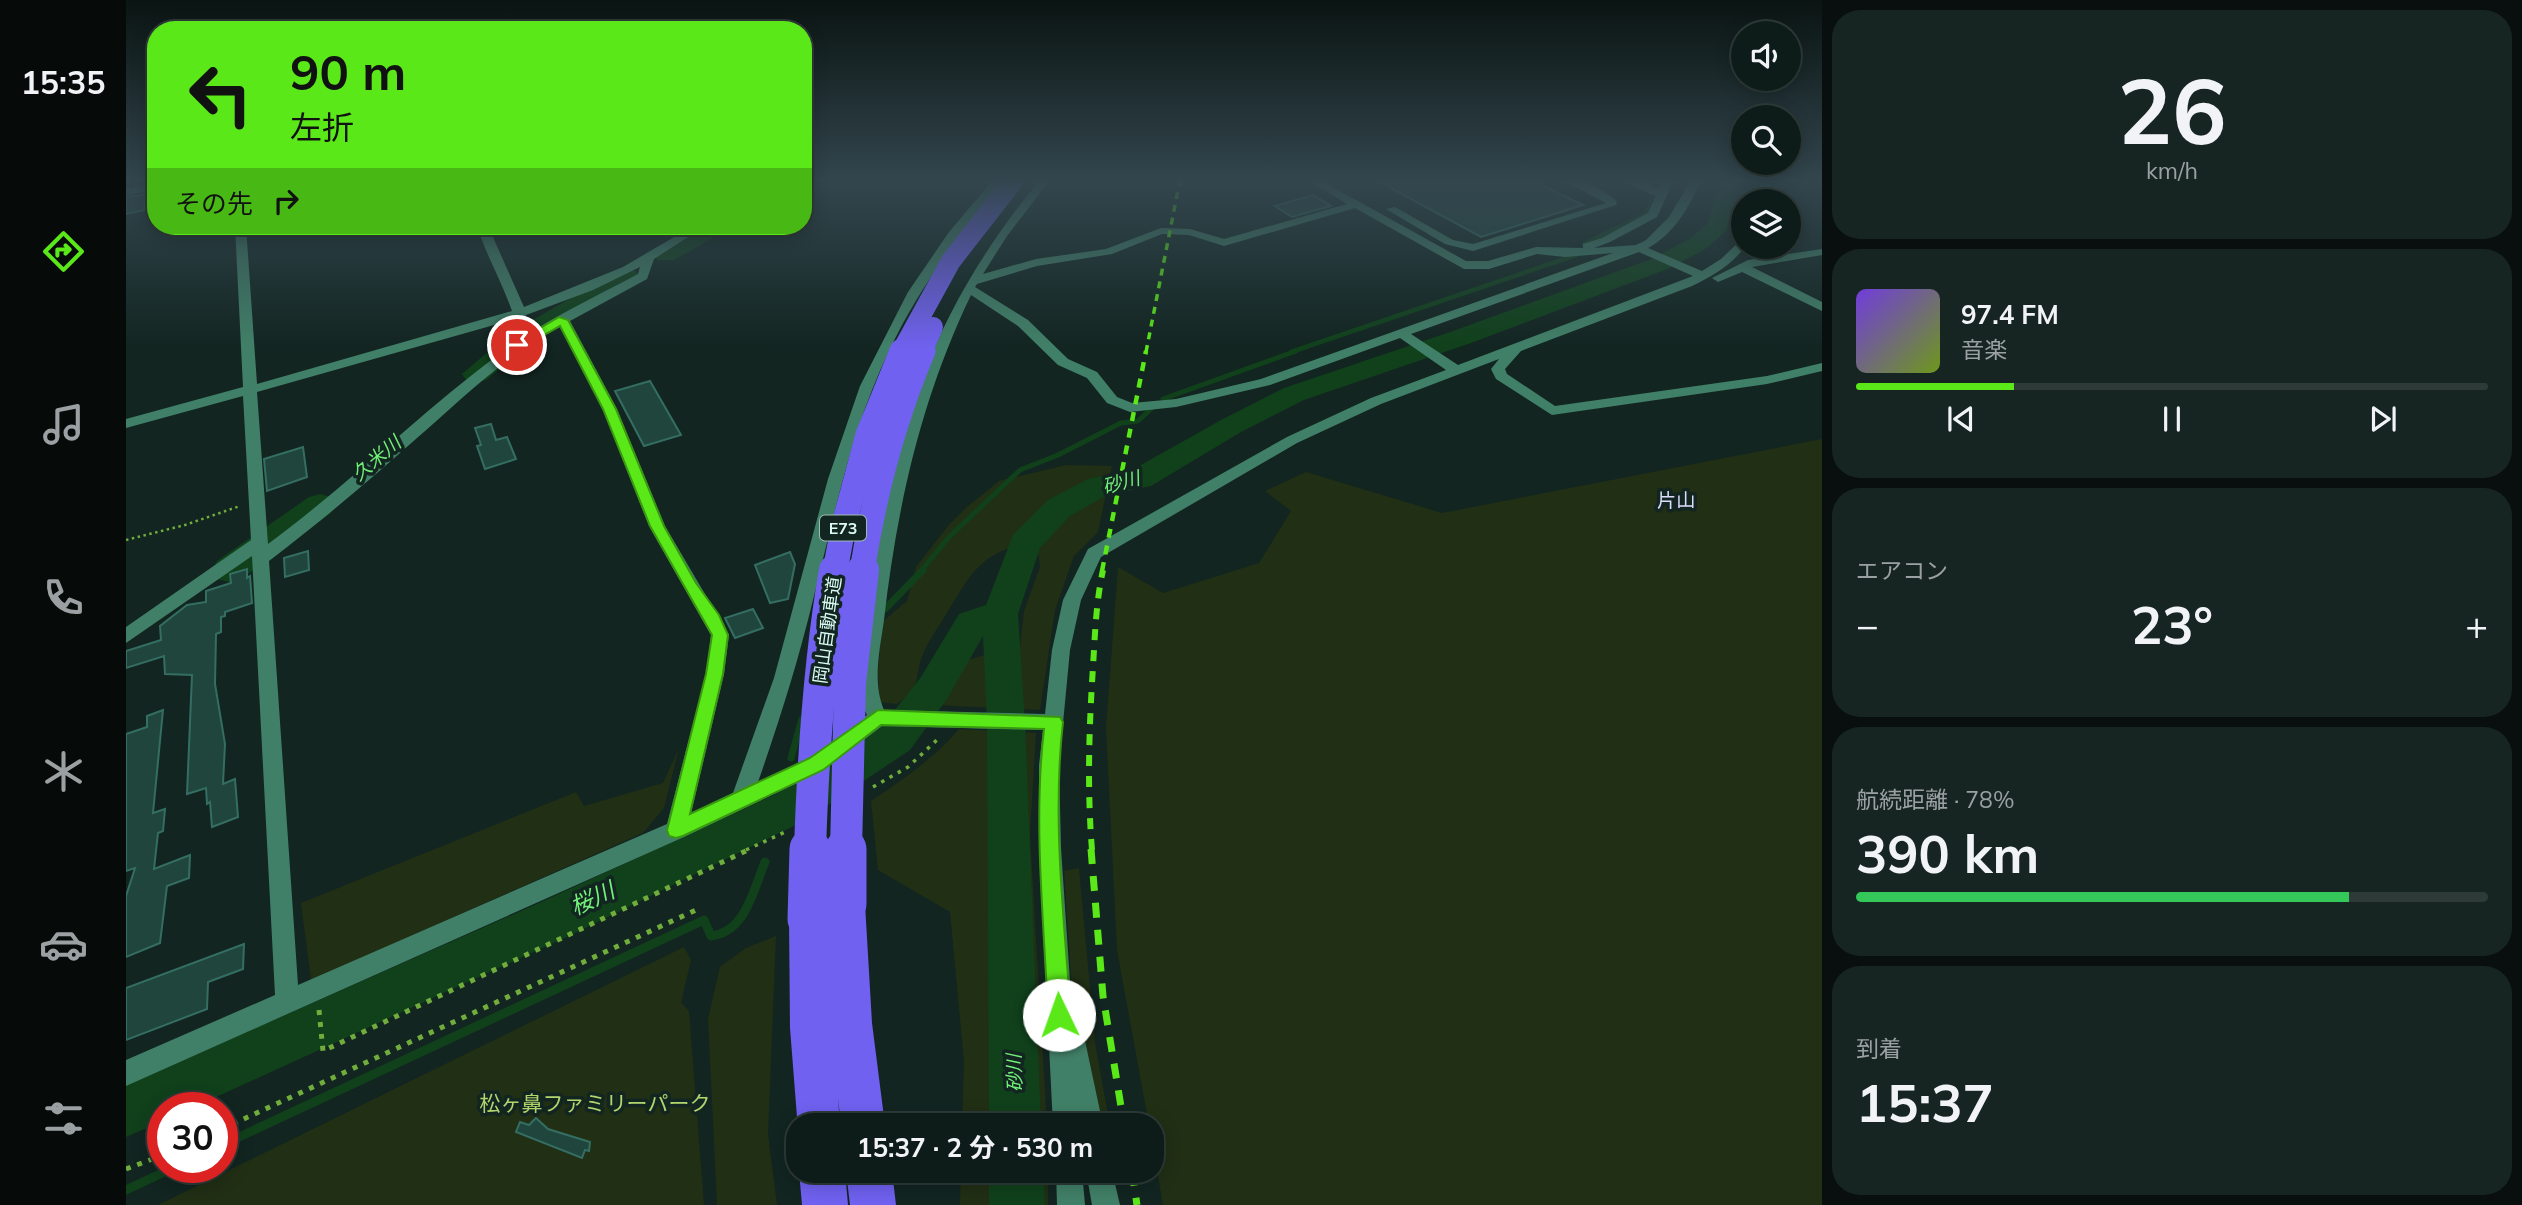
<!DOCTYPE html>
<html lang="ja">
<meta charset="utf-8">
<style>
body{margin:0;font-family:Mulish,"Noto Sans JP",sans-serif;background:#172522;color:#f1f3f6;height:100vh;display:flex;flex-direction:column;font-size:26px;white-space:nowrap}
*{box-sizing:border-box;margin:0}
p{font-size:23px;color:#9ba1a2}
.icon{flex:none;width:38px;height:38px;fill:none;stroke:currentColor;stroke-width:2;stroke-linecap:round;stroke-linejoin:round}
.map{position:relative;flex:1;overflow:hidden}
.panel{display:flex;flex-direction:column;gap:10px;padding:10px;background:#080f0e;width:700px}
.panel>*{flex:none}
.hud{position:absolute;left:21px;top:21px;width:665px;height:214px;border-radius:28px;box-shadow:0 4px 18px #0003,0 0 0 2px #2e3a38;background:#5ae819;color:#111;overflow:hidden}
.controls{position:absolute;left:1605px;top:21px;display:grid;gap:14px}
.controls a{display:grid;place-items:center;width:70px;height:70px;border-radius:50%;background:#0e1c19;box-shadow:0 4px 18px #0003,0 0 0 2px #2e3a38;font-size:35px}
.speed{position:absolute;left:21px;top:1092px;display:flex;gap:14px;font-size:35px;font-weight:700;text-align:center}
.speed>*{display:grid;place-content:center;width:91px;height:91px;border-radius:50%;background:#0e1c19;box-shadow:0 4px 18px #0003,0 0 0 2px #2e3a38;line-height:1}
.speed .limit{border:10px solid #d22;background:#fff;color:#111}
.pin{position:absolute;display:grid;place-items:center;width:60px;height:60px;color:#fff;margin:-30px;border:4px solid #fff;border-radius:50%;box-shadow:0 2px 7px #0007}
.me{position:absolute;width:77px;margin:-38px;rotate:357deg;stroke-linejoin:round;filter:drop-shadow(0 0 5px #0008)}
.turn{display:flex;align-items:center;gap:24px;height:147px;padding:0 28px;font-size:32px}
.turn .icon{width:91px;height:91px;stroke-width:2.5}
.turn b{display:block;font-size:49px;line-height:60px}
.then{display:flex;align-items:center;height:66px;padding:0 28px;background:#0003;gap:14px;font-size:26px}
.big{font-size:52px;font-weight:700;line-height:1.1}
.panel .card{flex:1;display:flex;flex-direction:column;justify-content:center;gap:10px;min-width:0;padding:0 24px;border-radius:28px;background:#172522}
.panel .dial{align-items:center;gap:0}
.dial b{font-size:91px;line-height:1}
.song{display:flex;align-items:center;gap:21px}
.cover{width:84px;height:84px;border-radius:10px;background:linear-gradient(135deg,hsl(260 70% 55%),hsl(80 70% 35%))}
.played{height:7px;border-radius:4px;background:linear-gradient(90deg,#5ae819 25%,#2e3a38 25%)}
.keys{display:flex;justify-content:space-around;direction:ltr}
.heat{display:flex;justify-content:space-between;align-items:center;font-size:38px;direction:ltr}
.charge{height:10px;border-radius:5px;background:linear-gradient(90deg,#34c759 78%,#2e3a38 0)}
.trip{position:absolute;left:660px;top:1113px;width:378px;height:70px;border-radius:28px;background:#0e1c19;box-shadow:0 4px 18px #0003,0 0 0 2px #2e3a38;font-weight:700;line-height:70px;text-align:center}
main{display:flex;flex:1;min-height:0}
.tabs{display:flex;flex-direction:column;width:126px;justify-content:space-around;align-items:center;background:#060b0a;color:#9ba1a2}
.tabs .icon{width:49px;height:49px}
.tabs .on{color:#5ae819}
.tabs b{font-size:32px;color:#f1f3f6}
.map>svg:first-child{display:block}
</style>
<main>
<nav class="tabs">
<b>15:35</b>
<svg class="icon on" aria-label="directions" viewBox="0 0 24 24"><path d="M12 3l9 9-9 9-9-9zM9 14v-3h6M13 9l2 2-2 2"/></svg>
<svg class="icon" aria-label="music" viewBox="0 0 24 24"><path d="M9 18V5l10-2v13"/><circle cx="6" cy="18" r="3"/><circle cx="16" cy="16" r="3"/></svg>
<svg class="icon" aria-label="phone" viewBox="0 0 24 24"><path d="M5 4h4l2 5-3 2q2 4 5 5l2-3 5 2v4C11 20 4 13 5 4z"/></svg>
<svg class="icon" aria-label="climate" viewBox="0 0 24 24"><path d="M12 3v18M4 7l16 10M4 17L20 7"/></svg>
<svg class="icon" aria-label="car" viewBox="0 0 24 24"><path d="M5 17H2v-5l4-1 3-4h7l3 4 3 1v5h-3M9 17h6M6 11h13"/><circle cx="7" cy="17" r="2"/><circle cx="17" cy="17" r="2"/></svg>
<svg class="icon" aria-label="filters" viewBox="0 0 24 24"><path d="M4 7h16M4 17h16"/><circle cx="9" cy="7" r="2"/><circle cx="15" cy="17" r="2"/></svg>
</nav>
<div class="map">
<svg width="1696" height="1205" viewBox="0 0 1696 1205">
<rect width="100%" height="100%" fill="#122521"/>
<g fill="#212f15">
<path d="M1696,439V1205H1037L1026,1142V1125H1023L991,950L980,728L992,567L1037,593L1133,563L1165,511L1139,491L1180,472L1316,513Z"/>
<path d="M940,465L986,466L972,532L948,556L929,610L914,710L809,705L838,661L862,654L893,656L898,611L914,567L911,542C855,550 846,572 819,616C812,628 802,641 797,654C786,683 799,681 771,704L753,702L752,671L756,622L781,601L790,567L822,526L841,507L873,481Z"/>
<path d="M833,729L910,733L904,835L921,1125H836L838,1061L824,912L752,870L745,801C776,780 809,758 833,729Z"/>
<path d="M553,748L538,808L517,833L185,980L175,903L450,792L458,806L537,783Z"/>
<path d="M953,868L969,1043L984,1125H955L938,871Z"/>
<path d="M650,936L642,1134L651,1205H591L582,1019L594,967L620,948Z"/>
<path d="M558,947L565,960L555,1003L563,1011L578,1205H32Z"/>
<path d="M835,1171H922V1205H834Z"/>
</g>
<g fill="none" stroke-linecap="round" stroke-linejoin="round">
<g stroke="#10411b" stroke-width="4.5">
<path d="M1526,184L1529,180"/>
<path d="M1458,244L1520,214L1536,180"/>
<path d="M1165,352L1450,255"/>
</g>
<g stroke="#10411b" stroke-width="5">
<path d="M1037,399L1170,351"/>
<path d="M795,571L822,538L894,470L932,455L995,423L1012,421L1026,408"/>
</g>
<g stroke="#10411b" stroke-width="7">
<path d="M759,609L797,570"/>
<path d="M665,758L676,719"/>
</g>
<g stroke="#10411b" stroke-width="9">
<path d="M96,1145L578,920L585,936C620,932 627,890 639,862"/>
<path d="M0,1190L49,1167"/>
</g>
<g fill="#10411b" fill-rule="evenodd">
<path d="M1599,180H1619L1613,188L1600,231L1579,249L1544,268L1345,343L1178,400L1115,432L1025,486L981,495L944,516L914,548L892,614L899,722L915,1125H863L861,722L857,636L821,699L784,750L678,821L445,935L66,1108H37V1121L0,1137V1085L413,903L648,795L756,726L795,677L833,614L860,605L887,535L922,500L962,479L1006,470L1095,420L1158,388L1327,331L1528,258L1563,239L1582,223L1592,188Z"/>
<path d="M575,226H602L599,231L548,260H532L528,255L532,250Z"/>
<path d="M501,269L510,271L513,276L510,281L402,345L360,380L350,382L340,380L336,374L384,333L492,271Z"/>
<path d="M194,494L205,497L210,505L205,513L115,579L103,582L91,579L86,570L91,561L183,497Z"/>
<path d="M863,1171H917L919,1205H863Z"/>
</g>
</g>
<g fill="#20453d" stroke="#346e62" stroke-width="2">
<path d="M1250,180H1405L1457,205L1355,237Z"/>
<path d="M29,193L25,194L23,201L19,202L18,210L0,214V197Z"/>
<path d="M1187,195L1205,206L1166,217L1149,206Z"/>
<path d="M524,381L555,435L518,446L489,391Z"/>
<path d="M365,424L370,440L381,437L390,459L359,469L351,446L355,445L349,428Z"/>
<path d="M177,447L181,477L141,491L138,459Z"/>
<path d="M182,551L183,570L159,577L158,558Z"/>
<path d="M664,552L669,564L662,599L644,603L629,565Z"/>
<path d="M121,569V578L124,576L126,603L99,612V616L95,617V632L90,634L89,684L99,744L97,784L109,779L112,817L86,827L84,802L81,804L80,788L61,794L66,675L39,674L38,656L0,668V651L35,640L34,626L61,605L80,602V591L105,583L104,574Z"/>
<path d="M627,609L637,628L609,638L599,618Z"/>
<path d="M37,710L27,813L39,809L37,831L32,833L28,869L64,855L63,878L41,886L34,943L0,957V896L9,868L0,871V734L21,727V716Z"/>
<path d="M118,944L117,969L82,982L81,1009L0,1040V988Z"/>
<path d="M410,1118L422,1129L464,1142L463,1151L459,1150L456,1158L390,1132L394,1122L403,1125Z"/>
</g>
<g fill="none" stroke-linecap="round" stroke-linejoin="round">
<path stroke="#71ad3c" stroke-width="2.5" stroke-dasharray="2.5 3.5" stroke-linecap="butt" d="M0,540L59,525L114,506"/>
<g stroke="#71ad3c" stroke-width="3.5" stroke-dasharray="3.5 6" stroke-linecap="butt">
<path d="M747,787L782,767L813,738"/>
<path d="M620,850L659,832"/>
</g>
<g stroke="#71ad3c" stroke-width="5" stroke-dasharray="5 7" stroke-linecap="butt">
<path d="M193,1010L197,1051L624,849"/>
<path d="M96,1129L570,910"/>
<path d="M0,1169L37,1155"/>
</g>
<g fill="#418068" fill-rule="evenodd">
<path d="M867,180H877C833,237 794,285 763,351C725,430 708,516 687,600C672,662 653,722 632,782L684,758L741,715C724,683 737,641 742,606C764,438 805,311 914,180H924L881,236L857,274L910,259L980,249L1035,228L1064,229L1098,239L1221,204L1182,180H1194L1340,261H1362L1410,247L1457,248V244L1476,238L1522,213L1530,196L1493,180H1507L1533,189L1538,180H1548L1531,217L1484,242L1468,248L1510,245L1520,240L1543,217L1565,180H1575C1564,206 1548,234 1522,248L1576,271L1595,259L1617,238L1619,247C1605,265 1587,276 1566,286L1395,351L1379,369L1381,374L1429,406L1641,376L1696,363V371L1641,384L1426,415L1370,379L1365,369L1373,359L1255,404L1171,443L975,557L955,600L944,650L933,765L935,848L946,1011L952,1013L955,1022L977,1125H927L913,848V765L917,730L756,726L698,770L558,837L0,1086V1060L149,995L126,556L0,643V627L125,540L117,396L0,428V419L117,387L109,226H120L131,384L386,311C376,282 360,255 351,226H362L398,307L497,267L567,226H579L528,259L521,279L444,321L491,409L539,526L603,635L598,674L565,813L607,793L648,678L702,479L734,386L782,292L823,232ZM1229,208L1338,269H1363L1411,254L1439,257L1487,253L1135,379L1050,399L1006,403L991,397L971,372L942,359L902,320L849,287L851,284L911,266L986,254L1036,234L1063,235L1098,246ZM1513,252L1567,276L1332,365L1285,334ZM514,267L512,274C465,299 415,322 373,354C293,414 222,485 142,544L131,392L389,319L392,327H402L403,324L400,315L467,290ZM845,295L892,326L932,365L961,378L981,403L1004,412L1050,407L1144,385L1274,338L1320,370L1245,398L1161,437L962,549L937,600L926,650L919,714L758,710C746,682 754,649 758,620C771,506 795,399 845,295ZM434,327L477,409L523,526L585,635L580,674L541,824L172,985L143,561C194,522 243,481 291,438C337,398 380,355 434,327Z"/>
<path d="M1436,180C1453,179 1480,189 1491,202L1490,205L1347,251L1319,244L1260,209L1269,207L1327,240L1347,244L1480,203Z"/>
<path d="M1636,180H1646L1638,201H1628Z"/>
<path d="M30,184V190L0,195V189Z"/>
<path d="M1696,249V255L1626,267L1696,302V311L1616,272L1592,282L1586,278L1622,260Z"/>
<path d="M930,1171H956L959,1205H931Z"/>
<path d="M960,1171H986L994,1205H966Z"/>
</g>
<g fill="#7061f0" fill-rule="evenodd">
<path d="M720,886L734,891L739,904L746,1023L759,1125H715L712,1098L714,1125H672V1130L664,1028L663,919L668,906L682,900L696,906L701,919V904L706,891Z"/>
<path d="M673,1171H719L722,1205H676Z"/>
<path d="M720,1171H766L770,1205H724Z"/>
</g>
<path stroke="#5ae819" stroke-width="3.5" stroke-dasharray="7 6" stroke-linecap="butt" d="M1020,352L1054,180"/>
<path stroke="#5ae819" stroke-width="4.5" stroke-dasharray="9 8" stroke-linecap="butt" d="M976,571L1020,351"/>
<path stroke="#5ae819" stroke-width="6" stroke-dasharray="11 10" stroke-linecap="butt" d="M966,850C961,789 963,728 967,667C969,634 970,602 977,570"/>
<g stroke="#5ae819" stroke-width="7" stroke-dasharray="15 12" stroke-linecap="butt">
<path d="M965,849L977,996L998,1125"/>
<path d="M1006,1171L1011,1205"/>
</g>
<g stroke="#7061f0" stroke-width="20">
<path d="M775,352L825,261L888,180"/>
<path d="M796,352L807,327"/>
</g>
<g stroke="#7061f0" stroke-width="25">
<path d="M709,571L717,528L742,435L776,351"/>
<path d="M736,571C748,495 767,422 797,351"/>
</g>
<g stroke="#7061f0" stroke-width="32">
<path d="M684,850C687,756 693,662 709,570"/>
<path d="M720,850L724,683L737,570"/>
</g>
<g stroke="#7061f0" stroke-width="41">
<path d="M720,849V904"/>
<path d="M682,919L684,849"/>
</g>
</g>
<linearGradient id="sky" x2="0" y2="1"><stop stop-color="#0a1412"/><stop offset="0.52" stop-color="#33464e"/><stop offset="1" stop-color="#33464e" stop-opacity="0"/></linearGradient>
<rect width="1696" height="348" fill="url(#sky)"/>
<path fill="#5ae819" stroke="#3a9710" stroke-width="2" d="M433,317L442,320L490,409L538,526L570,583L593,615L602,635L597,674L564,814L684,758L752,710L934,717L937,722C926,819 938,918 945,1015L941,1023L933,1026L926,1023L922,1015C918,920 907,823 918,729L755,725L697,770L557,836L550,838L543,836L541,830L580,674L586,635L524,526L477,409L434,326L396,348L385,345Z"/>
<g text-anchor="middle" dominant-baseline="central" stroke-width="7" stroke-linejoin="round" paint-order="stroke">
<rect fill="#122521" stroke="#9ebbb3" stroke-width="2" x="694" y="515.5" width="46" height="25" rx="5"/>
<g font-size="16" font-weight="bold" fill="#dafbf1">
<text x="717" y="528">E73</text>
</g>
<g font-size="18" fill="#dafbf1" stroke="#122521">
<text transform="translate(701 630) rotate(-82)">岡山自動車道</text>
</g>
<g font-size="19" font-style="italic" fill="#72f178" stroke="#122521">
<text transform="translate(250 458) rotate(-40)">久米川</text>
<text transform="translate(995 482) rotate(-15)">砂川</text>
<text transform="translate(888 1073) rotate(-92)">砂川</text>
</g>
<g font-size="19" fill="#dcddfc" stroke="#122521">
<text x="1550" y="500">片山</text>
</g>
<g font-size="21" fill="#b2d56c" stroke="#122521">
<text x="469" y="1103">松ヶ鼻ファミリーパーク</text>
</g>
<g font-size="23" font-style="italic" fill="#72f178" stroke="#122521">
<text transform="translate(466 898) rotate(-25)">桜川</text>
</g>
</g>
</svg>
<div class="controls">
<a><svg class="icon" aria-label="sound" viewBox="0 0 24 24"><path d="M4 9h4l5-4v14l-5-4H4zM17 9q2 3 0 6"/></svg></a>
<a><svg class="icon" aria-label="search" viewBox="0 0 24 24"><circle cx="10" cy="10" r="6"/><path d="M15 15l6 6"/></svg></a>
<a><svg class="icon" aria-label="layers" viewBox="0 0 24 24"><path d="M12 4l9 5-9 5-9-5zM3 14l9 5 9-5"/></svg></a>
</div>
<div class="speed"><div class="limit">30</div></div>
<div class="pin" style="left:391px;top:345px;background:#d93025"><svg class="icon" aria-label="arrive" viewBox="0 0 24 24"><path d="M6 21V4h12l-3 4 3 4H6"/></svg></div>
<svg class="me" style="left:933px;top:1015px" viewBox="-20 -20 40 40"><circle r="19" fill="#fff"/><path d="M0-13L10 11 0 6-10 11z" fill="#5ae819"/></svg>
<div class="trip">15:37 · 2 分 · 530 m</div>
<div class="hud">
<div class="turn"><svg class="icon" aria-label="left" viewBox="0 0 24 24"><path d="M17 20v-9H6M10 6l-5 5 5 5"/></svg><div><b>90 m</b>左折</div></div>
<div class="then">その先<svg class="icon" aria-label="right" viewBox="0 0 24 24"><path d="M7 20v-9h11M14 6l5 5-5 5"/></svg></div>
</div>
</div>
<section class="panel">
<div class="card dial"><b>26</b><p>km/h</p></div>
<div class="card">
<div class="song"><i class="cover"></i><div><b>97.4 FM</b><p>音楽</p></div></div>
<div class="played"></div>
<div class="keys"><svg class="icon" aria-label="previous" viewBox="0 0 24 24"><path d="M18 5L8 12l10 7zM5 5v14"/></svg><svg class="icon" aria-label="pause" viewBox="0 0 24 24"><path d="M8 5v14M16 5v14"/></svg><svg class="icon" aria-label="next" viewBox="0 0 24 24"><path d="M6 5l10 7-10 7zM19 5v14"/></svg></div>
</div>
<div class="card"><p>エアコン</p>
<div class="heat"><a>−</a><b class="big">23°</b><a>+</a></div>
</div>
<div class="card"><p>航続距離 · 78%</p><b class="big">390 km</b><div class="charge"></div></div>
<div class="card"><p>到着</p><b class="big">15:37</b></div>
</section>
</main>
